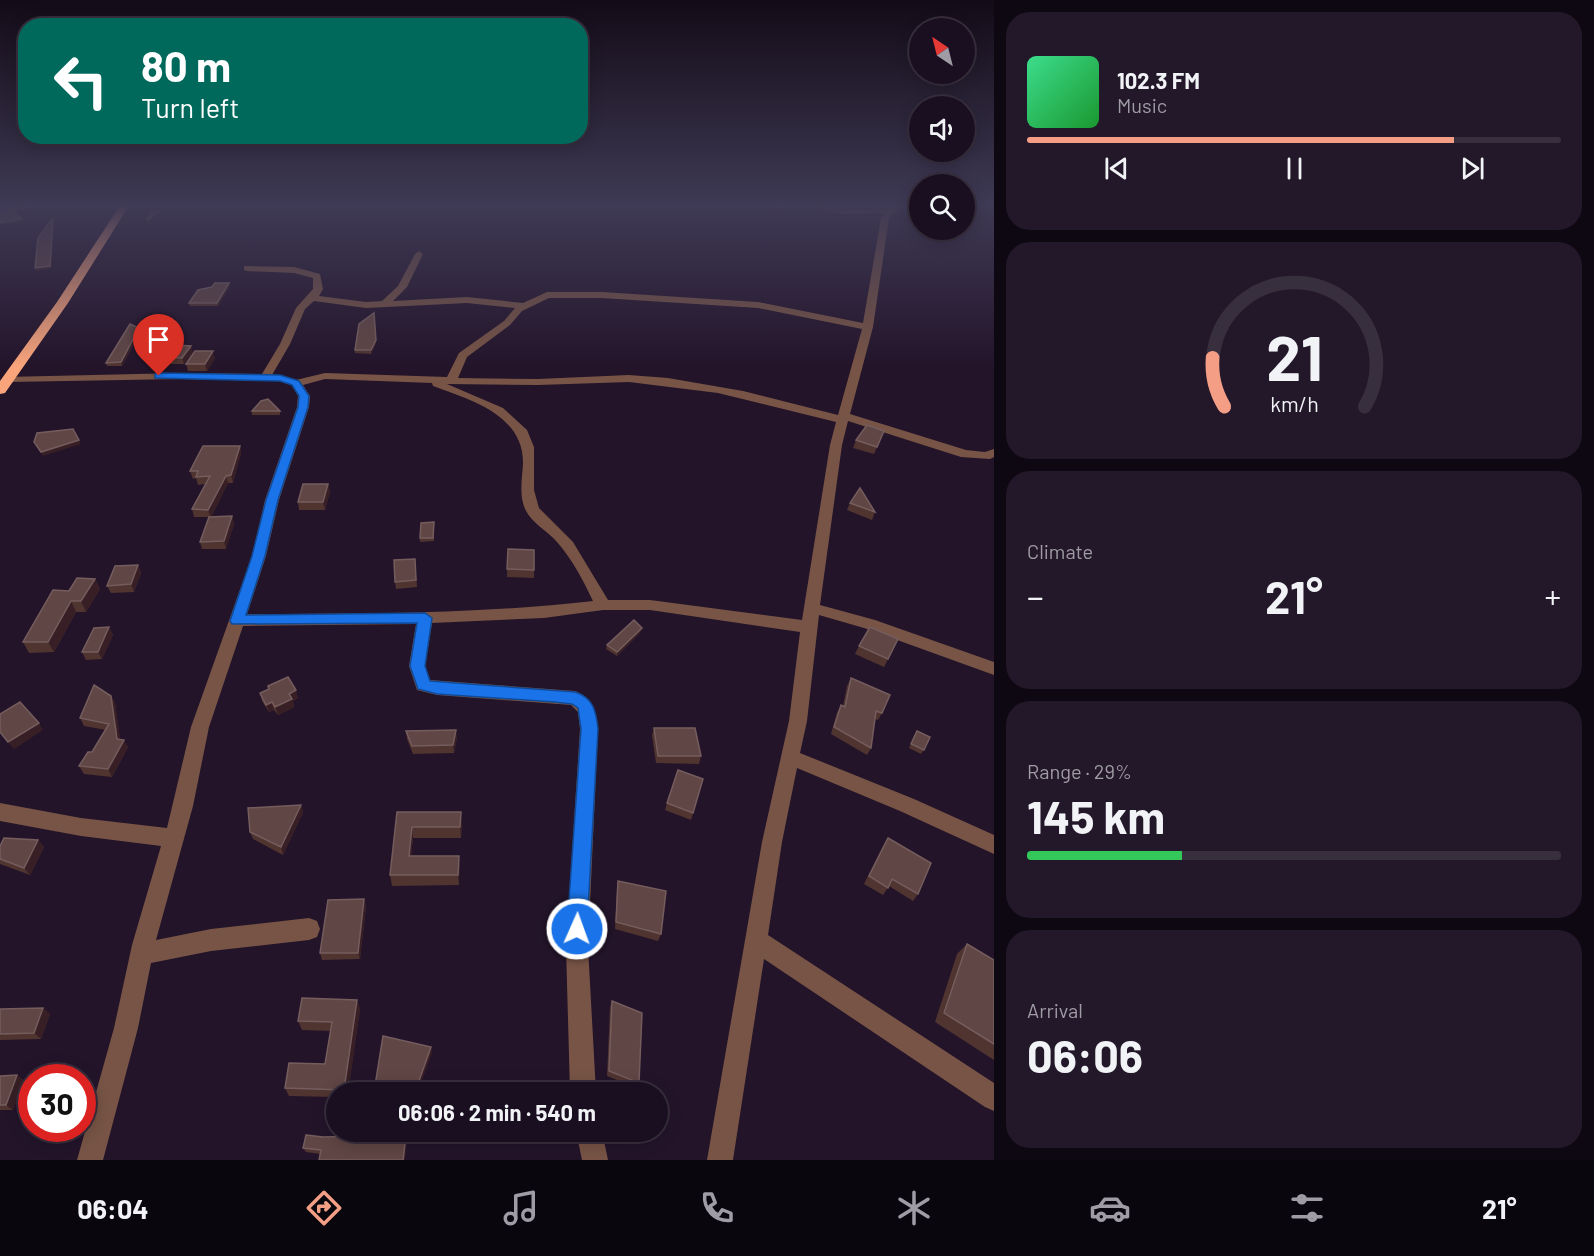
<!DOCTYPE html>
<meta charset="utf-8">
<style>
body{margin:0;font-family:Barlow,sans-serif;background:#231829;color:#f1f3f6;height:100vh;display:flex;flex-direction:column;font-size:22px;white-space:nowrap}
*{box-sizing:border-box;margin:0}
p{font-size:20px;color:#9f9ca5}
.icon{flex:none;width:33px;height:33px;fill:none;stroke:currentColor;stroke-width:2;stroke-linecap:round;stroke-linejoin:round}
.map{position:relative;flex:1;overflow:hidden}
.sheet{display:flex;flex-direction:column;gap:12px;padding:12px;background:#0e0812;width:600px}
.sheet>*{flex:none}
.banner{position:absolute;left:18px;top:18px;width:570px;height:126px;border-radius:24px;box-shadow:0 3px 15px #0003,0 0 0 2px #382f3e;background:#00695c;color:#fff;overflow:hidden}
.needle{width:39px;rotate:325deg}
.buttons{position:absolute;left:909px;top:18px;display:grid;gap:12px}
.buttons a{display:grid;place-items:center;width:66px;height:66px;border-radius:50%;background:#1a0f20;box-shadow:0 3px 15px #0003,0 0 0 2px #382f3e;font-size:30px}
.speed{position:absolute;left:18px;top:1064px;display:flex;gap:12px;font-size:30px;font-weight:700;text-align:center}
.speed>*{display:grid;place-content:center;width:78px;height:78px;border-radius:50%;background:#1a0f20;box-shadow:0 3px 15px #0003,0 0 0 2px #382f3e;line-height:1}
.speed .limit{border:9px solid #d22;background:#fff;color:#111}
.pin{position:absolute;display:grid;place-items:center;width:51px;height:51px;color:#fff;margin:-62px -26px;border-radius:50% 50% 50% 0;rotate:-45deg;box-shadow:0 0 6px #0007}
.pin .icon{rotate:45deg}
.me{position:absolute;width:66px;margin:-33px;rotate:2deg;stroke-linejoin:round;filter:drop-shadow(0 0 4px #0008)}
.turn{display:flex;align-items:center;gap:21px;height:126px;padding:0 24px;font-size:27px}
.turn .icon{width:78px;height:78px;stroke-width:2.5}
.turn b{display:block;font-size:42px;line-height:51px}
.big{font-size:45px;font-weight:700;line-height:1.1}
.sheet .card{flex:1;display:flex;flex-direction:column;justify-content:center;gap:9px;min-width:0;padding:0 21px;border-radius:24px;background:#231829}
.sheet .dial{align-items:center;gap:0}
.dial svg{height:156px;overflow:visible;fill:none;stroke:#382f3e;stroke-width:7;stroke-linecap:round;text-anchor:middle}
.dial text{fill:#f1f3f6;stroke:none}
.song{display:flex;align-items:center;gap:18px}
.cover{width:72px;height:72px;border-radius:9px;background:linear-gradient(135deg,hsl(150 70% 55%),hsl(130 70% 35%))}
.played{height:6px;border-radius:3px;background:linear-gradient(90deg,#f49e86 80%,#382f3e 80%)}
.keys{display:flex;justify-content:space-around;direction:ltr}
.heat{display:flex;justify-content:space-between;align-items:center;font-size:33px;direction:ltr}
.charge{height:9px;border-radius:4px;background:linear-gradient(90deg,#34c759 29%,#382f3e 0)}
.trip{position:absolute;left:326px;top:1082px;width:342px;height:60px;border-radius:30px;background:#1a0f20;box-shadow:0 3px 15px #0003,0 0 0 2px #382f3e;font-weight:700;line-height:60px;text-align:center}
.menu{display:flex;height:96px;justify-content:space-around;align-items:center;background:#0a060d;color:#9f9ca5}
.menu .icon{width:42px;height:42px}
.menu .selected{color:#f49e86}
.menu b{font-size:27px;color:#f1f3f6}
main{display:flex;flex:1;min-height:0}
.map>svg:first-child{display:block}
</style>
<main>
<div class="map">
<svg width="994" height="1160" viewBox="0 0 994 1160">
<rect width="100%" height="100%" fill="#23142a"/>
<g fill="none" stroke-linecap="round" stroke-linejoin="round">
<g fill="#775445" fill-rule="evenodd">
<path d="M32,204H50L0,214V210Z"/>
<path d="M792,204H810L841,210L888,209L907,204H920L894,212L889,218L873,327L850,414L966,450L985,452L994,449V457L990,459L961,457L848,421L842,445L820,605L875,620L994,662V675L864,628L819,615L807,721L800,753L914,799L994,835V854L900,811L797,768L782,842L768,935L994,1083V1111L985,1107L764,959L733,1160H707L762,842L789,721L800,632L650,610H603L544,618L432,623L425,666L430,680L575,691C592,697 597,713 598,729L588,947L596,1092H570L566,947L580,729L578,712L571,705L437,695L417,690L409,666L416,624L243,626L209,727L193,806L156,940L211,929L309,918L317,921L320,929L317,937L309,940L211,951L151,963L138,1028L103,1160H77L114,1028L132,945L161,846L81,836L0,821V803L81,818L167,828L191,727L252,556L265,500L297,407L298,396L292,385L279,381L181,379L9,382L5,381V377L181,373L262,374L280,344L296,308L313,289V278L294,273L247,271L244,270V266L294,267L320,274L323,289L319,296L366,302L382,301L398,286L415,254L419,251L423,254L407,287L393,301L467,297L523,303L547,292H602L758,302L863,323L881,218L885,213L841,214ZM549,298H602L758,308L862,329L838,415L743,391L668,378L629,375L538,379L458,378L467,357L510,325L522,311ZM314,301L366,308L467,303L515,308L504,321L459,353L447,377L325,373L296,380L272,375L290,344L305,309ZM325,379L432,383L433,386C471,400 524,415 523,464C522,479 519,495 525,509C532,524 547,530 557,542C572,559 583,580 593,601C478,614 362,614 247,614L266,556L279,500L309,407L310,396L303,385ZM629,382L718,393L836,422L830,445L802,620L650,600H608L573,542L539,508L534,490V447L527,430L503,408L447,384L538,385Z"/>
<path d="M576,1131H602L608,1160H582Z"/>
</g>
<path fill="#f9a47b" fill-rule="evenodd" d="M121,204H130L68,303L5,393L0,394V381L57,302Z"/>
</g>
<g fill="#503430">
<path d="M765,204H795L794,207H788L787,213L764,207Z"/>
<path d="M230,286L218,306H190L189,303Z"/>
<path d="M140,332L122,366H107L106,363Z"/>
<path d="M376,343L371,354L355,353V350Z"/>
<path d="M193,352L184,364H161L159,357Z"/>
<path d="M215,358L207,371H188L186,364Z"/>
<rect x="252" y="411" width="28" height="4"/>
<path d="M884,431L874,454L853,448L856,440Z"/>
<path d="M240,446L241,453L233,483H228L211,517L232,516L234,524L226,549H202L200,542L209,517H194L192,509L205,484L198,485L196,478L193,479L190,471Z"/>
<path d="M328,484L330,492L325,510H299L298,502Z"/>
<path d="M850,503L875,512L872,520L847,510Z"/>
<path d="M434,522V541L420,542V538Z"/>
<path d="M508,549L534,550V578L507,577Z"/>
<path d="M415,559L417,587L396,589L395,582Z"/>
<path d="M138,565L141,573L134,592L111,593L107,586Z"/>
<path d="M95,579L100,589L86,612H76L54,652L29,653L23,642L69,591Z"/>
<path d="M109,627L113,635L102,659L86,660L82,652Z"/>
<path d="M641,632L617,656L606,649L607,645Z"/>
<path d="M898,639L884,667L855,654L859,646Z"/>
<path d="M851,678L882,713L878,720L875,719L871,748L867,755L831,734L837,713L841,705L843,706L847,686Z"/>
<path d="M268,686L298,698L293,701L294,707L278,715L274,710L269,712L262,701L260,693L269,689Z"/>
<path d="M111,696L115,703L120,739L128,747L112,777L84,774L79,766L92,752L106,730L84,726L80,718Z"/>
<path d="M654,728L701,756L699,764L656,763L652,735Z"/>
<path d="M406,731L457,737L454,753L413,754L407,739Z"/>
<path d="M917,731L924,750L921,754L909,748Z"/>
<path d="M703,779L691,820L665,810L667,803Z"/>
<path d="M301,805L303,812L283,855L253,839L250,832Z"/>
<path d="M397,812L462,823L461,838H413L411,856H459V885L392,886L390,875Z"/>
<path d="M888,838L918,894L913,901L889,886L883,895L864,884L883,846Z"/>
<path d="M38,840L44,847L30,875L0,864V846Z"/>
<path d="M618,881L661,934L658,941L615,929L617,888Z"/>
<path d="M364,899L366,906L360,959L322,960L320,953Z"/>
<path d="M967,944L994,960V1060L935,1022L957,954Z"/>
<path d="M357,1000L360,1009L348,1092H336V1097L289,1096L285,1088L325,1064L331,1031L302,1030L298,1021Z"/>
<path d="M612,1001L639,1083L637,1088L607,1076L610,1007Z"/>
<path d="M43,1008L50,1014L41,1039L0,1040V1009Z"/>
<path d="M17,1075L24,1081L13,1110H0V1076Z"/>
<path d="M323,1137L407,1140L320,1154L306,1152L303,1148Z"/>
</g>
<g fill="#371f25">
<path d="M6,204H16L0,209V206Z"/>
<path d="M167,204H171L148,222V220Z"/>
<path d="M788,204H795L794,207H788Z"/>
<path d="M53,218L54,221L52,269L36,271L35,268Z"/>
<path d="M22,219L23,222L2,226L1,223Z"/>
<path d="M229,283L230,286L218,306L217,303Z"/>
<path d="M374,313L376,343L371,354V350Z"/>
<path d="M139,328L140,332L122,366L121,362Z"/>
<path d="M191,346L193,352L184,364L182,358Z"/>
<path d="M213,351L215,358L207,371L205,364Z"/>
<path d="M79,440L81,444L43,456L41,452Z"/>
<path d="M240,446L241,453L233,483L231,475Z"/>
<path d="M226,476L228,483L211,518L208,510Z"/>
<path d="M328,484L330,492L325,510L323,502Z"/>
<path d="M232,516L234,524L226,549L224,541Z"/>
<path d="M138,565L141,573L134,592L131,584Z"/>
<path d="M95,579L100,589L86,612L81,601Z"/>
<path d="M71,601L76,612L54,652L48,642Z"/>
<path d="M109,627L113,635L102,659L98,652Z"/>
<path d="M642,628L641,632L617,656V652Z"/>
<path d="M296,690L298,698L293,701L294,707L278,715L275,707L289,694Z"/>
<path d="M111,696L115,703L121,745L124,740L128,747L112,777L108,769L117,739Z"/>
<path d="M272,702L274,710L269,712L266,705Z"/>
<path d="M39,723L43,730L14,749L8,742Z"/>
<path d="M456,730L457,737L454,753L453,745Z"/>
<path d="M301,805L303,812L283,855L281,847Z"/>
<path d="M461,812L462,823L461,838L460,827Z"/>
<path d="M412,827L413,838L410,867L409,856Z"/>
<path d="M38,840L44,847L30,875L24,868Z"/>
<path d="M459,856L460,867L459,885L458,875Z"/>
<path d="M364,899L366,906L360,959L358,953Z"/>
<path d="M357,1000L360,1009L348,1092H344V1090Z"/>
<path d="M43,1008L50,1014L41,1039L34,1033Z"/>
<path d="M431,1047L432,1053L418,1092H415Z"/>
<path d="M17,1075L24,1081L13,1110L6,1105Z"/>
<path d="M406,1135L407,1140L405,1160H403Z"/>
</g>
<g fill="#604644" stroke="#755d5e" stroke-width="1.5">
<path d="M155,204H167L148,220L147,219Z"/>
<path d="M766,204H788V210Z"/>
<path d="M13,210L22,219L0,223V212Z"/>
<path d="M53,218L50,266L35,268L38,238Z"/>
<path d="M215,283H229L217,303H189L198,290L212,287Z"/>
<path d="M374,313L376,340L371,350H355L359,324Z"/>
<path d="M130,324L139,328L121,362L106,363Z"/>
<path d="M176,345L191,346L182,358L159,357Z"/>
<path d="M195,351H213L205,364H186Z"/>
<path d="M268,399L280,411H252L261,401Z"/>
<path d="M867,425L884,431L877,447L856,440Z"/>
<path d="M73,429L79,440L41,452L34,442L37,433Z"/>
<path d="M203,446H240L231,475L226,476L208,510L192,509L210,476L196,477L198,471H190Z"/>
<path d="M303,484H328L323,502H298Z"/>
<path d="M860,488L875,512L850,503Z"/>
<path d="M232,516L224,541L200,542L209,517Z"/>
<path d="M434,522L433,538H420L421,523Z"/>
<path d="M508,549L534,550V570L507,569Z"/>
<path d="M415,559L416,580L395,582L394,560Z"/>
<path d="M138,565L131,584L107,586L115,566Z"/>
<path d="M77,578L95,579L81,601H71L48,642H23L53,590L69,591Z"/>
<path d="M634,620L642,628L617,652L607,645Z"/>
<path d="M109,627L98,652H82L94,628Z"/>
<path d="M870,627L898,639L888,659L859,646Z"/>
<path d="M288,677L296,690L289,694L292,699L275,707L272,702L266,705L260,693L269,689L268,686Z"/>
<path d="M851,678L890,695L882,713L876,711L871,748L834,727L841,705L845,707Z"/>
<path d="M94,685L111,696L117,739L124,740L108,769L79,766L88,752H92L109,724L80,718Z"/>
<path d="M20,702L39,723L8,742L0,732V714Z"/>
<path d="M654,728H695L701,756H658Z"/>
<path d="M456,730L453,745L412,746L406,731Z"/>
<path d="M917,731L930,737L924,750L911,744Z"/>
<path d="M678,770L703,779L693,813L667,803Z"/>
<path d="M301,805L281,847L250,832L248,808Z"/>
<path d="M397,812H461L460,827H412L409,856H459L458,875H390Z"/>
<path d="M4,838L38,840L24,868L0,859V846Z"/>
<path d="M888,838L931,863L918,894L892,879L888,888L869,876Z"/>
<path d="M618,881L666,891L661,934L616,922Z"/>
<path d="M364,899L358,953H320L328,900Z"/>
<path d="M967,944L994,960V1044L944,1013Z"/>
<path d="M302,998L357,1000L344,1090L285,1088L289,1063L325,1064L332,1022L298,1021Z"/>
<path d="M612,1001L642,1013L639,1083L609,1071Z"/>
<path d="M43,1008L34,1033L0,1034V1009Z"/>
<path d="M383,1036L431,1047L415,1092H374Z"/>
<path d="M17,1075L6,1105H0V1076Z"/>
<path d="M306,1135L323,1137L406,1135L403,1160H319L321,1150L303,1148Z"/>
</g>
<linearGradient id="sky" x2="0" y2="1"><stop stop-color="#130b17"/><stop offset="0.56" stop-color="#3f3a55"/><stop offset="1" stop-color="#3f3a55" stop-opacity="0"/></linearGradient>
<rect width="994" height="367" fill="url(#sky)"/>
<path fill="#1a73e8" stroke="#114b97" stroke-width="1.5" d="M159,373L280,375L299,381L309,396L308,407L278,500L265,556L246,615L425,613L432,618L425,666L430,681L575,692C594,698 596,712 598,729L587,929L584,936L577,939L570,936L567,929L581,729L578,708L572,704L554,702L437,694L418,689L410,666L417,623L232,624L230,621L252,556L266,500L298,407L299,396L292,385L280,381L155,378V374Z"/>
</svg>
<div class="buttons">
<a><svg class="needle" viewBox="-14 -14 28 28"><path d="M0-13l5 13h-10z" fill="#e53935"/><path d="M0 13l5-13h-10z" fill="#9f9ca5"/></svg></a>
<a><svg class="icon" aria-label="sound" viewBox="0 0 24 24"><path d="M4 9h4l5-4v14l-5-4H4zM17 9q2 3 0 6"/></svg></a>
<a><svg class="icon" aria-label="search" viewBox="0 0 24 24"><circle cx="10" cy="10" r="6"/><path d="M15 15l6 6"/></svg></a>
</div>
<div class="speed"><div class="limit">30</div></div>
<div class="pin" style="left:159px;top:376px;background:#d93025"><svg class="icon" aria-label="arrive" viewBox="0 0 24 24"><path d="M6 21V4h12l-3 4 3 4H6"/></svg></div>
<svg class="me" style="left:577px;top:929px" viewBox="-20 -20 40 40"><circle r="17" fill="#1a73e8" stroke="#fff" stroke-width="3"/><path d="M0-11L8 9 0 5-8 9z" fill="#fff"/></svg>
<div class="trip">06:06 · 2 min · 540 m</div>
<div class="banner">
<div class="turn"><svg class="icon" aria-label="left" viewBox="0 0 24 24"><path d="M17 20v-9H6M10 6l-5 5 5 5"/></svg><div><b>80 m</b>Turn left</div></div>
</div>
</div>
<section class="sheet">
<div class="card">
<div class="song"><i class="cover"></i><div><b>102.3 FM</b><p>Music</p></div></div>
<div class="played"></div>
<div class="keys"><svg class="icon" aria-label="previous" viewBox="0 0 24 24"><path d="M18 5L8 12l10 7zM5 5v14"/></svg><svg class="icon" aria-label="pause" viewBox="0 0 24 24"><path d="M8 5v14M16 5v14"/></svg><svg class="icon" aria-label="next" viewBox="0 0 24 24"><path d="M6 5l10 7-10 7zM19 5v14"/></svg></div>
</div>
<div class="card dial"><svg viewBox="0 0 100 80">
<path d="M14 69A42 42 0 1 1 86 69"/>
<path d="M14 69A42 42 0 0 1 8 44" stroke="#f49e86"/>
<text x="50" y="56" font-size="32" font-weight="700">21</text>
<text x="50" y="72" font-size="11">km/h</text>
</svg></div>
<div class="card"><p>Climate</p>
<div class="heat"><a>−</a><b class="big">21°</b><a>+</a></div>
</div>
<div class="card"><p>Range · 29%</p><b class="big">145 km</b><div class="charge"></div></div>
<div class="card"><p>Arrival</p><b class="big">06:06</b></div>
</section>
</main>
<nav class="menu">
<b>06:04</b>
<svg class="icon selected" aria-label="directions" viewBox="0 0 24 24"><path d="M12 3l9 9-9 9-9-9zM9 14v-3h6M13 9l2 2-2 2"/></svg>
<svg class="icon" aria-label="music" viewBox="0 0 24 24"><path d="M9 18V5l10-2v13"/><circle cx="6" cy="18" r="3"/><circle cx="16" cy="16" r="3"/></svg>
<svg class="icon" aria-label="phone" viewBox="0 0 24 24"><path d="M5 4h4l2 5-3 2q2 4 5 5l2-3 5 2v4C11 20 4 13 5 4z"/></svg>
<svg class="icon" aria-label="climate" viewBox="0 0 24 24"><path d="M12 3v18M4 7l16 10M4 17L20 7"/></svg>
<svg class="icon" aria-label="car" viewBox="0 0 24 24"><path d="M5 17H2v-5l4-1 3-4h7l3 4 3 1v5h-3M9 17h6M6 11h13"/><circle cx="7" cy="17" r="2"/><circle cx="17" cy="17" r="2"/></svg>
<svg class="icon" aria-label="filters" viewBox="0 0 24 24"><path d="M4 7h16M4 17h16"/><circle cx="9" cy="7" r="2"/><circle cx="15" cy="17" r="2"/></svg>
<b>21°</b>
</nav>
